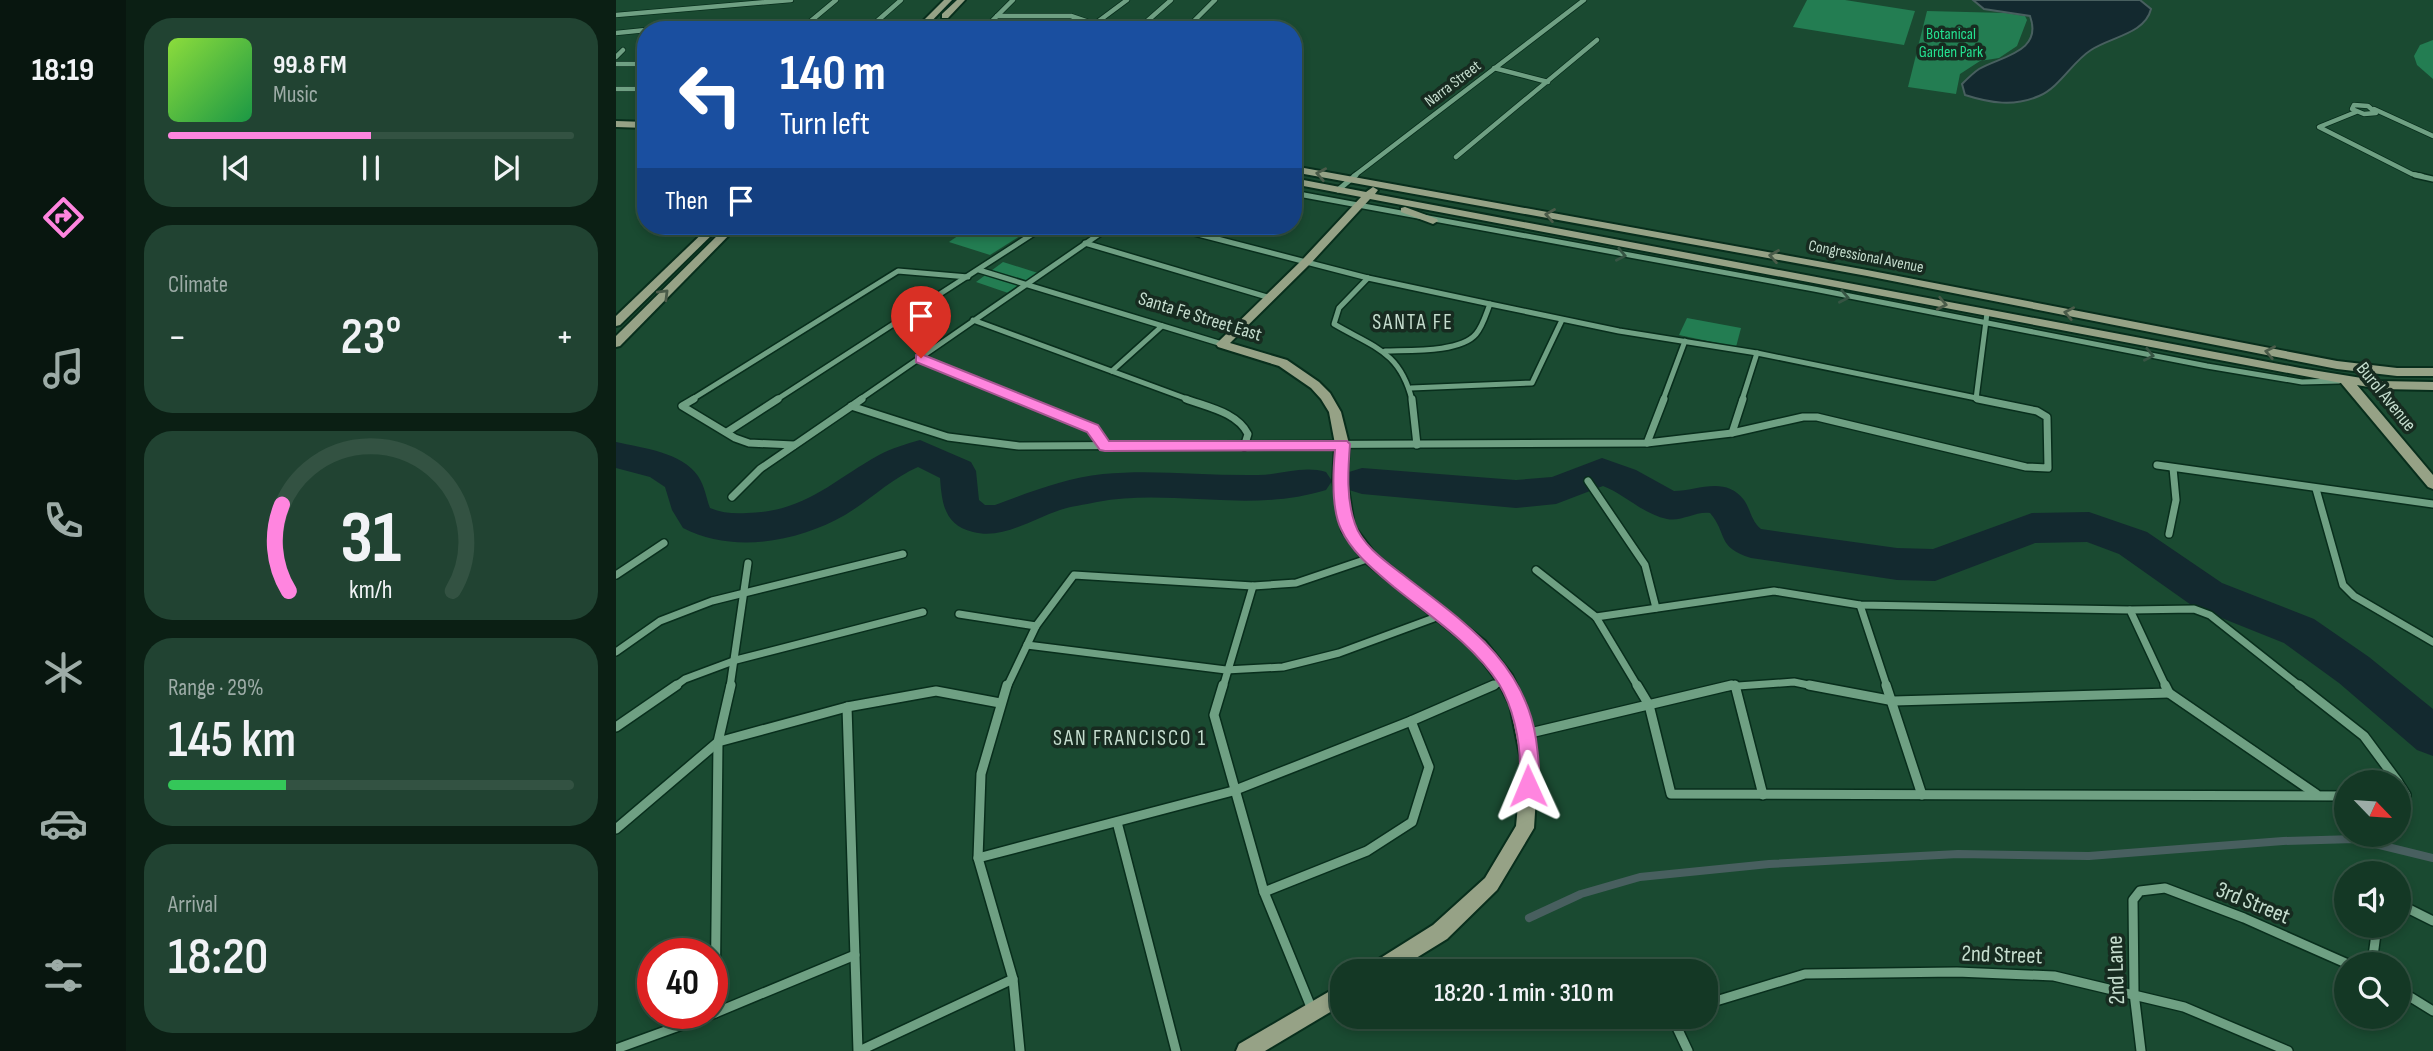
<!DOCTYPE html>
<meta charset="utf-8">
<style>
body{margin:0;font-family:"Sofia Sans Condensed",sans-serif;background:#214332;color:#f1f3f6;height:100vh;display:flex;flex-direction:column;font-size:26px;white-space:nowrap}
*{box-sizing:border-box;margin:0}
p{font-size:23px;color:#9daca7}
.icon{flex:none;width:38px;height:38px;fill:none;stroke:currentColor;stroke-width:2;stroke-linecap:round;stroke-linejoin:round}
.map{position:relative;flex:1;overflow:hidden}
.panel{display:flex;flex-direction:column;gap:18px;padding:18px;background:#0b1f14;width:490px}
.panel>*{flex:none}
.banner{position:absolute;left:21px;top:21px;width:665px;height:214px;border-radius:28px;box-shadow:0 4px 10px #0003,0 0 0 2px #335242;background:#1a4fa0;color:#fff;overflow:hidden}
.needle{width:46px;rotate:115deg}
.controls{position:absolute;left:1718px;top:770px;display:grid;gap:14px}
.controls a{display:grid;place-items:center;width:77px;height:77px;border-radius:50%;background:#143825;box-shadow:0 4px 10px #0003,0 0 0 2px #335242;font-size:35px}
.speed{position:absolute;left:21px;top:938px;display:flex;gap:14px;font-size:35px;font-weight:700;text-align:center}
.speed>*{display:grid;place-content:center;width:91px;height:91px;border-radius:50%;background:#143825;box-shadow:0 4px 10px #0003,0 0 0 2px #335242;line-height:1}
.speed .limit{border:10px solid #d22;background:#fff;color:#111}
.pin{position:absolute;display:grid;place-items:center;width:60px;height:60px;color:#fff;margin:-72px -30px;border-radius:50% 50% 50% 0;rotate:-45deg;box-shadow:0 0 7px #0007}
.pin .icon{rotate:45deg}
.me{position:absolute;width:77px;margin:-38px;rotate:359deg;stroke-linejoin:round;filter:drop-shadow(0 0 5px #0008)}
.turn{display:flex;align-items:center;gap:24px;height:147px;padding:0 28px;font-size:32px}
.turn .icon{width:91px;height:91px;stroke-width:2.5}
.turn b{display:block;font-size:49px;line-height:60px}
.then{display:flex;align-items:center;height:66px;padding:0 28px;background:#0003;gap:14px;font-size:26px}
.big{font-size:52px;font-weight:600;line-height:1.1}
.panel .card{flex:1;display:flex;flex-direction:column;justify-content:center;gap:10px;min-width:0;padding:0 24px;border-radius:28px;background:#214332}
.panel .dial{align-items:center;gap:0}
.dial svg{height:182px;overflow:visible;fill:none;stroke:#335242;stroke-width:7;stroke-linecap:round;text-anchor:middle}
.dial text{fill:#f1f3f6;stroke:none}
.song{display:flex;align-items:center;gap:21px}
.cover{width:84px;height:84px;border-radius:10px;background:linear-gradient(135deg,hsl(90 70% 55%),hsl(140 70% 35%))}
.played{height:7px;border-radius:4px;background:linear-gradient(90deg,#ff85df 50%,#335242 50%)}
.keys{display:flex;justify-content:space-around;direction:ltr}
.heat{display:flex;justify-content:space-between;align-items:center;font-size:38px;direction:ltr}
.charge{height:10px;border-radius:5px;background:linear-gradient(90deg,#34c759 29%,#335242 0)}
.trip{position:absolute;left:714px;top:959px;width:388px;height:70px;border-radius:28px;background:#143825;box-shadow:0 4px 10px #0003,0 0 0 2px #335242;font-weight:600;line-height:70px;text-align:center}
main{display:flex;flex:1;min-height:0}
.tab-bar{display:flex;flex-direction:column;width:126px;justify-content:space-around;align-items:center;background:#08160f;color:#9daca7}
.tab-bar .icon{width:49px;height:49px}
.tab-bar .active{color:#ff85df}
.tab-bar b{font-size:32px;color:#f1f3f6}
.map>svg:first-child{display:block}
</style>
<main>
<nav class="tab-bar">
<b>18:19</b>
<svg class="icon active" aria-label="directions" viewBox="0 0 24 24"><path d="M12 3l9 9-9 9-9-9zM9 14v-3h6M13 9l2 2-2 2"/></svg>
<svg class="icon" aria-label="music" viewBox="0 0 24 24"><path d="M9 18V5l10-2v13"/><circle cx="6" cy="18" r="3"/><circle cx="16" cy="16" r="3"/></svg>
<svg class="icon" aria-label="phone" viewBox="0 0 24 24"><path d="M5 4h4l2 5-3 2q2 4 5 5l2-3 5 2v4C11 20 4 13 5 4z"/></svg>
<svg class="icon" aria-label="climate" viewBox="0 0 24 24"><path d="M12 3v18M4 7l16 10M4 17L20 7"/></svg>
<svg class="icon" aria-label="car" viewBox="0 0 24 24"><path d="M5 17H2v-5l4-1 3-4h7l3 4 3 1v5h-3M9 17h6M6 11h13"/><circle cx="7" cy="17" r="2"/><circle cx="17" cy="17" r="2"/></svg>
<svg class="icon" aria-label="filters" viewBox="0 0 24 24"><path d="M4 7h16M4 17h16"/><circle cx="9" cy="7" r="2"/><circle cx="15" cy="17" r="2"/></svg>
</nav>
<section class="panel">
<div class="card">
<div class="song"><i class="cover"></i><div><b>99.8 FM</b><p>Music</p></div></div>
<div class="played"></div>
<div class="keys"><svg class="icon" aria-label="previous" viewBox="0 0 24 24"><path d="M18 5L8 12l10 7zM5 5v14"/></svg><svg class="icon" aria-label="pause" viewBox="0 0 24 24"><path d="M8 5v14M16 5v14"/></svg><svg class="icon" aria-label="next" viewBox="0 0 24 24"><path d="M6 5l10 7-10 7zM19 5v14"/></svg></div>
</div>
<div class="card"><p>Climate</p>
<div class="heat"><a>−</a><b class="big">23°</b><a>+</a></div>
</div>
<div class="card dial"><svg viewBox="0 0 100 80">
<path d="M14 69A42 42 0 1 1 86 69"/>
<path d="M14 69A42 42 0 0 1 11 31" stroke="#ff85df"/>
<text x="50" y="56" font-size="32" font-weight="700">31</text>
<text x="50" y="72" font-size="11">km/h</text>
</svg></div>
<div class="card"><p>Range · 29%</p><b class="big">145 km</b><div class="charge"></div></div>
<div class="card"><p>Arrival</p><b class="big">18:20</b></div>
</section>
<div class="map">
<svg width="1817" height="1051" viewBox="0 0 1817 1051">
<rect width="100%" height="100%" fill="#1a4a31"/>
<g fill="#237d52">
<path d="M1191,0H1229L1299,11L1288,45L1177,27Z"/>
<path d="M1311,11L1390,13L1409,16L1411,20L1401,46L1383,58L1364,61L1344,74L1340,94L1292,87Z"/>
<path d="M1817,40V79L1801,65L1798,56L1804,45Z"/>
<path d="M387,228L407,234L374,255L333,242L346,233Z"/>
<path d="M387,262L422,273L395,294L360,282Z"/>
<path d="M1071,318L1125,328L1120,347L1063,335Z"/>
</g>
<path fill="#13292f" stroke="#485f5f" stroke-width="2" d="M1357,0H1524L1535,9C1529,34 1494,37 1475,50C1456,62 1444,87 1423,96C1398,107 1374,103 1349,95L1346,84C1351,79 1357,73 1363,69C1386,56 1427,52 1414,16L1368,9Z"/>
<g fill="none" stroke-linecap="round" stroke-linejoin="round">
<path stroke="#485f5f" stroke-width="8" d="M913,918L965,894L1024,877L1153,864L1342,854L1473,856L1667,841L1739,839L1817,858"/>
<g fill="#13292f" fill-rule="evenodd">
<path d="M304,440L355,462L360,471L363,500L369,505H379C414,492 449,478 487,474C538,469 590,476 642,475C665,475 687,465 710,472L716,481L710,490C632,514 556,488 481,502C468,505 455,506 444,510C416,519 387,540 357,532C328,525 326,503 324,478L302,467C275,479 254,500 229,515C182,542 117,554 67,528L56,510L49,487L34,477L0,468V442C26,448 66,452 82,476C89,487 90,497 94,508C106,513 119,514 131,513C189,512 216,481 263,455C276,448 290,444 304,440Z"/>
<path d="M986,458L1020,470L1058,491C1081,491 1109,475 1128,500C1135,510 1135,521 1145,529L1281,548L1317,549L1416,513L1473,512L1531,532L1606,583L1698,619L1753,657L1817,709V756L1801,750L1723,683L1668,643L1578,607L1503,554L1471,542L1419,543L1319,581L1281,580L1135,558C1100,547 1112,534 1094,513C1079,511 1066,522 1051,519C1027,514 1008,494 987,486L940,504L900,508L746,494L733,490L727,481L733,472L746,468L900,480L936,477Z"/>
</g>
<defs>
<g id="street-far3">
<path d="M0,15L175,0"/>
<path d="M381,16H455L496,30"/>
<path d="M480,23L511,0"/>
<path d="M36,30H164"/>
<path d="M184,30L220,0"/>
<path d="M251,30L285,0"/>
<path d="M367,30L397,0"/>
<path d="M521,30L555,0"/>
<path d="M569,30L599,0"/>
<path d="M0,33L30,30"/>
<path d="M0,57L7,50"/>
<path d="M0,64H30"/>
<path d="M878,68L932,82"/>
<path d="M0,89H30"/>
<path d="M1738,105L1752,106L1760,113L1748,114L1736,109Z"/>
<path d="M1758,109L1817,136"/>
<path d="M1740,112L1703,127L1796,174L1806,176"/>
<path d="M840,157L981,40"/>
<path d="M738,176L968,0"/>
</g>
<g id="street-far2">
<path d="M1799,175L1817,179"/>
<path d="M722,190L740,175"/>
<path d="M677,193L1198,289L1591,366L1686,382L1723,381"/>
<path d="M409,226L425,228"/>
<path d="M551,226L752,278L874,304C870,314 867,326 860,334C844,353 792,350 769,351"/>
<path d="M346,231L380,226"/>
<path d="M469,243L651,297"/>
<path d="M363,270L606,344"/>
<path d="M752,278L723,308L718,324C757,347 784,351 796,400"/>
<path d="M874,304L1003,331L1141,353L1370,400"/>
<path d="M357,320L574,400"/>
<path d="M305,358L409,400"/>
<path d="M496,371L546,326"/>
<path d="M795,388L916,383L946,320"/>
<path d="M1360,399L1371,313"/>
<path d="M75,400L282,271L352,277"/>
<path d="M160,400L429,226"/>
<path d="M243,400L495,226"/>
<path d="M1047,400L1069,341"/>
<path d="M1126,400L1141,353"/>
</g>
<g id="street-far1">
<path d="M78,399L66,406L119,438L133,443L178,445"/>
<path d="M404,399L476,428L489,446"/>
<path d="M570,399C591,407 621,412 632,434L628,447"/>
<path d="M796,399L801,445"/>
<path d="M235,406L332,437L403,446L1031,443L1116,433L1187,417H1201L1410,467L1432,468L1431,417L1421,411L1362,399"/>
<path d="M111,432L162,399"/>
<path d="M1116,433L1127,399"/>
<path d="M1031,443L1048,399"/>
<path d="M1541,465L1817,504"/>
<path d="M972,481L1029,565L1040,608"/>
<path d="M1700,489L1727,585L1738,596L1817,642"/>
<path d="M116,497L144,469L246,399"/>
<path d="M1553,534L1560,500L1557,468"/>
<path d="M920,570L980,617L1022,687"/>
<path d="M0,575L48,543"/>
<path d="M1244,605L1271,687"/>
<path d="M1514,610L1578,609L1594,615L1685,687"/>
<path d="M343,614L420,626"/>
<path d="M980,617L1158,591L1244,605L1514,610L1550,687"/>
<path d="M411,645L610,670L667,667L723,653L826,615"/>
<path d="M0,652L44,621L96,601L287,554"/>
<path d="M58,687L69,679L120,660L307,612"/>
<path d="M114,687L132,563"/>
<path d="M391,687L420,626L458,575L637,586L680,583L754,558"/>
<path d="M607,687L637,586"/>
<path d="M874,687L889,680"/>
<path d="M1108,687L1178,682L1202,687"/>
</g>
<g id="street">
<path d="M391,685L365,774L362,858L397,979L404,1051"/>
<path d="M607,685L598,715L648,892L697,1012"/>
<path d="M1021,685L1033,705L1055,794L1731,796"/>
<path d="M1119,685L1147,795"/>
<path d="M1193,685L1278,701L1553,693L1549,685"/>
<path d="M1270,685L1306,795"/>
<path d="M1683,685L1748,736L1782,782"/>
<path d="M1553,693L1700,794"/>
<path d="M231,707L242,1051"/>
<path d="M0,727L61,685"/>
<path d="M910,734L1116,685"/>
<path d="M1783,784L1790,795L1783,798"/>
<path d="M501,822L560,1051"/>
<path d="M0,829L102,742L231,707L320,691L384,703"/>
<path d="M362,858L617,791L795,721L878,685"/>
<path d="M648,892L751,851L796,822L813,767L795,721"/>
<path d="M1783,904L1817,921"/>
<path d="M1756,964L1761,926"/>
<path d="M1020,965L1025,971"/>
<path d="M1783,990L1817,1011"/>
<path d="M1090,1004L1189,974L1341,972L1438,976L1568,1007L1672,1051"/>
<path d="M99,1013L102,742L115,685"/>
<path d="M1056,1017L1072,1051"/>
<path d="M0,1049L99,1013L239,955"/>
<path d="M243,1051L397,979"/>
<path d="M1525,1051L1518,993L1517,900L1524,891L1549,888L1628,918L1732,964"/>
</g>
<g id="secondary">
<path d="M328,0H336L307,30H298Z"/>
<path d="M341,0H349L332,18H326V14Z"/>
<path d="M0,121L30,122V128L0,127Z"/>
<path d="M677,166L1251,270L1721,361L1781,368H1817V376H1781L1721,369L1251,276L677,172Z"/>
<path d="M677,178L750,192L757,187L762,190L759,194L1684,368L1764,381L1817,382V390L1764,389L1741,385L1817,475V489L1812,487L1725,383L754,199L695,263L614,343L671,360L703,382L714,393L725,412L733,444L731,481L738,526L759,554L869,641L896,675L910,705L917,734L922,765L918,828L881,890L831,939L779,971H752L755,964L817,925L869,878L900,826L906,765L894,705L884,685L859,651L749,562L726,531L717,481L719,444L713,412L705,399L695,388L663,366L602,347L600,344L687,259L745,197L677,184Z"/>
<path d="M789,207L821,219L822,221L817,224L785,212V208Z"/>
<path d="M94,226H105L4,325L0,326V316Z"/>
<path d="M111,226H122L4,346L0,347V336Z"/>
<path d="M726,984V1005L649,1051H620L623,1044Z"/>
</g>
</defs>
<use href="#street-far3" stroke="#082e1c" stroke-width="6"/>
<use href="#street-far2" stroke="#082e1c" stroke-width="8"/>
<use href="#street-far1" stroke="#082e1c" stroke-width="10"/>
<use href="#street" stroke="#082e1c" stroke-width="12"/>
<use href="#secondary" stroke="#082e1c" stroke-width="4"/>
<use href="#street-far3" stroke="#6fa083" stroke-width="4.5"/>
<use href="#street-far2" stroke="#6fa083" stroke-width="5"/>
<use href="#street-far1" stroke="#6fa083" stroke-width="7"/>
<use href="#street" stroke="#6fa083" stroke-width="9"/>
<use href="#secondary" fill="#96a286" fill-rule="evenodd"/>
</g>
<defs><path id="oneway-chevron" d="M-2-3.5L2.5 0L-2 3.5" fill="none" stroke-width="1.6" stroke-linecap="round" stroke-linejoin="round" transform="scale(1.75)"/></defs>
<g stroke="#4a5b49">
<use href="#oneway-chevron" transform="translate(705 174) rotate(-169)"/>
<use href="#oneway-chevron" transform="translate(934 215) rotate(-170)"/>
<use href="#oneway-chevron" transform="translate(1158 256) rotate(-170)"/>
<use href="#oneway-chevron" transform="translate(48 294) rotate(-45)"/>
<use href="#oneway-chevron" transform="translate(1326 304) rotate(11)"/>
<use href="#oneway-chevron" transform="translate(1453 313) rotate(-169)"/>
<use href="#oneway-chevron" transform="translate(1654 352) rotate(-169)"/>
</g>
<g stroke="#365443">
<use href="#oneway-chevron" transform="translate(1005 255) rotate(11)"/>
<use href="#oneway-chevron" transform="translate(1228 297) rotate(11)"/>
<use href="#oneway-chevron" transform="translate(1533 355) rotate(11)"/>
</g>
<path fill="#ff85df" stroke="#a65691" stroke-width="2" d="M305,354L482,425L493,441H731L734,444C732,470 730,499 739,524C746,545 769,561 786,574C844,620 908,659 920,739C922,757 926,776 919,792L912,795L905,792C901,783 904,776 904,766C904,740 897,707 883,684C857,644 815,617 778,587C758,570 736,553 725,529C715,508 717,472 719,450L489,451L484,450L471,432L300,362V355Z"/>
<g text-anchor="middle" dominant-baseline="central" stroke-width="7" stroke-linejoin="round" paint-order="stroke">
<g font-size="16" fill="#24e090" stroke="#172b20">
<text x="1335" y="34">Botanical<tspan x="1335" dy="18">Garden Park</tspan></text>
</g>
<g font-size="16" fill="#c5ddce" stroke="#172b20">
<text transform="translate(837 84) rotate(-37)">Narra Street</text>
<text transform="translate(1250 257) rotate(11)">Congressional Avenue</text>
</g>
<g font-size="19" fill="#c5ddce" stroke="#172b20">
<text transform="translate(584 317) rotate(17)">Santa Fe Street East</text>
<text transform="translate(1770 397) rotate(51)">Burol Avenue</text>
</g>
<g font-size="21" letter-spacing="2" fill="#c5ddce" stroke="#172b20">
<text x="797" y="322">SANTA FE</text>
<text x="514" y="738">SAN FRANCISCO 1</text>
</g>
<g font-size="23" fill="#c5ddce" stroke="#172b20">
<text transform="translate(1637 903) rotate(22)">3rd Street</text>
<text transform="translate(1386 955) rotate(2)">2nd Street</text>
<text transform="translate(1500 970) rotate(-92)">2nd Lane</text>
</g>
</g>
</svg>
<div class="controls">
<a><svg class="needle" viewBox="-14 -14 28 28"><path d="M0-13l5 13h-10z" fill="#e53935"/><path d="M0 13l5-13h-10z" fill="#9daca7"/></svg></a>
<a><svg class="icon" aria-label="sound" viewBox="0 0 24 24"><path d="M4 9h4l5-4v14l-5-4H4zM17 9q2 3 0 6"/></svg></a>
<a><svg class="icon" aria-label="search" viewBox="0 0 24 24"><circle cx="10" cy="10" r="6"/><path d="M15 15l6 6"/></svg></a>
</div>
<div class="speed"><div class="limit">40</div></div>
<div class="pin" style="left:305px;top:358px;background:#d93025"><svg class="icon" aria-label="arrive" viewBox="0 0 24 24"><path d="M6 21V4h12l-3 4 3 4H6"/></svg></div>
<svg class="me" style="left:912px;top:786px" viewBox="-20 -20 40 40"><path d="M0-17L14 15 0 8-14 15z" fill="#ff85df" stroke="#fff" stroke-width="4"/></svg>
<div class="trip">18:20 · 1 min · 310 m</div>
<div class="banner">
<div class="turn"><svg class="icon" aria-label="left" viewBox="0 0 24 24"><path d="M17 20v-9H6M10 6l-5 5 5 5"/></svg><div><b>140 m</b>Turn left</div></div>
<div class="then">Then<svg class="icon" aria-label="arrive" viewBox="0 0 24 24"><path d="M6 21V4h12l-3 4 3 4H6"/></svg></div>
</div>
</div>
</main>
